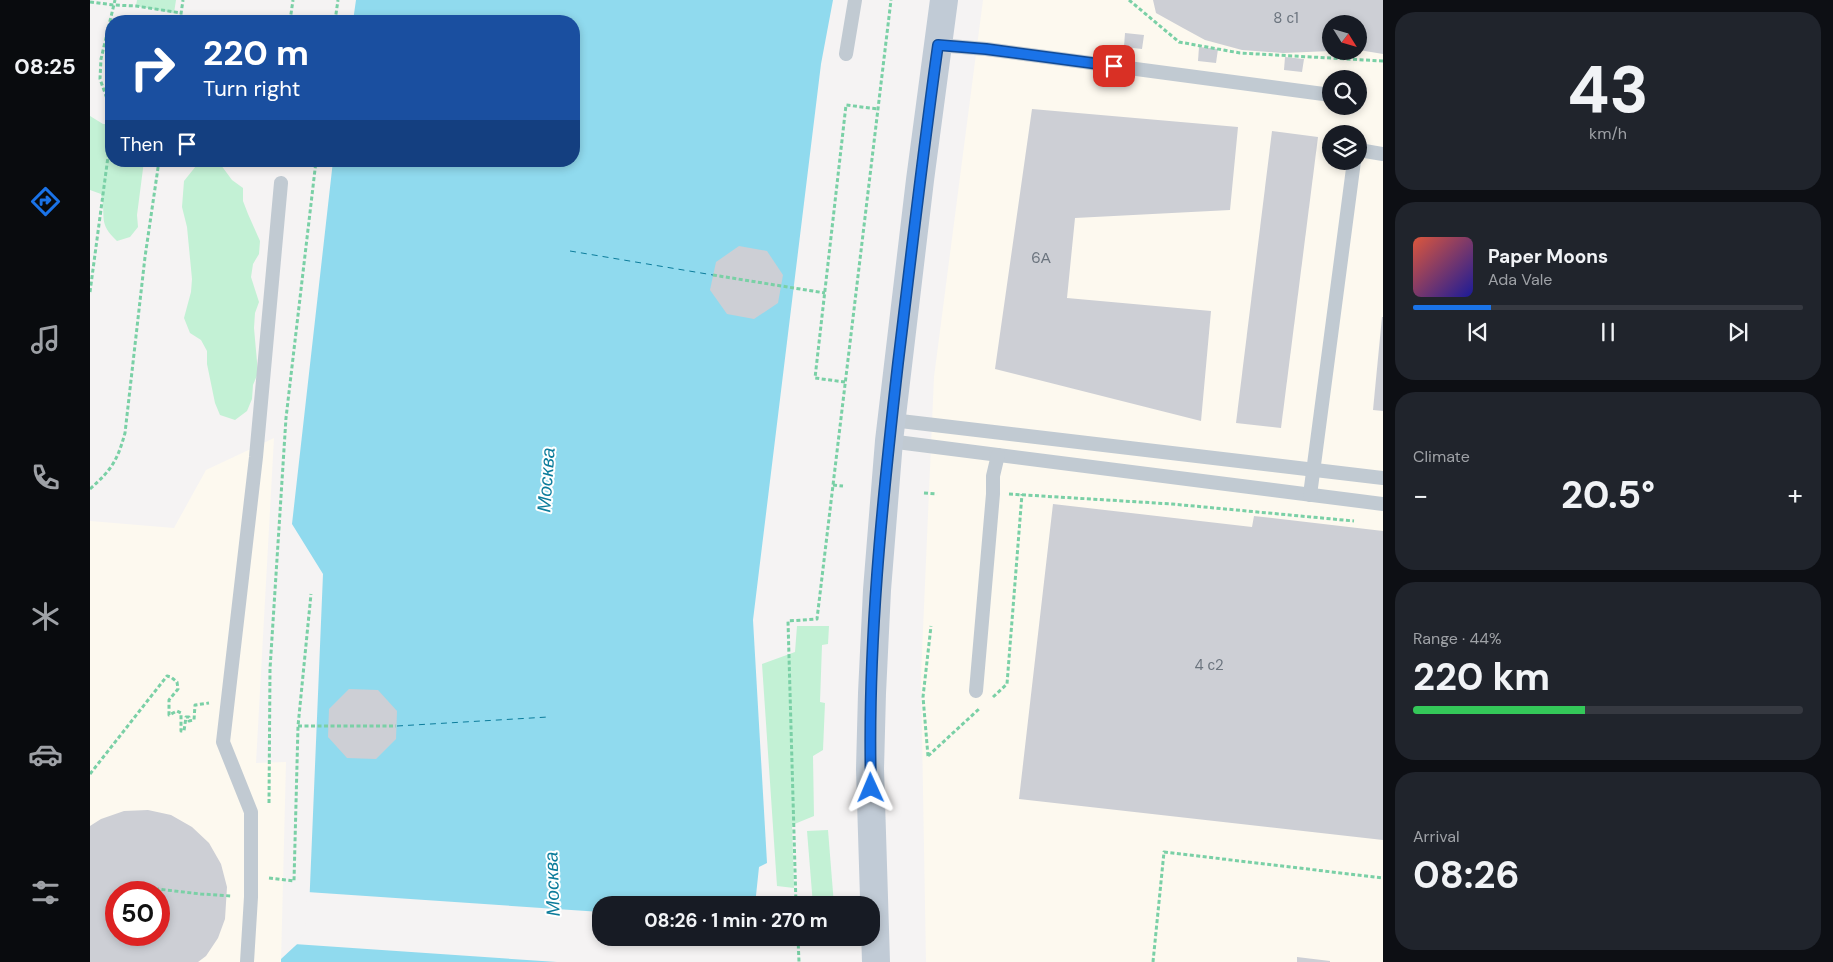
<!DOCTYPE html>
<meta charset="utf-8">
<style>
body{margin:0;font-family:"DM Sans",sans-serif;background:#20242c;color:#f1f3f6;height:100vh;display:flex;flex-direction:column;font-size:19px;white-space:nowrap}
*{box-sizing:border-box;margin:0}
p{font-size:16px;color:#9ea1a6}
.icon{flex:none;width:28px;height:28px;fill:none;stroke:currentColor;stroke-width:2;stroke-linecap:round;stroke-linejoin:round}
.map{position:relative;flex:1;overflow:hidden}
.details{display:flex;flex-direction:column;gap:12px;padding:12px;background:#0d0f14;width:450px}
.details>*{flex:none}
.top-card{position:absolute;left:15px;top:15px;width:475px;height:152px;border-radius:20px;box-shadow:0 2px 8px #0003;background:#1a4fa0;color:#fff;overflow:hidden}
.needle{width:32px;rotate:127deg}
.buttons{position:absolute;left:1232px;top:15px;display:grid;gap:10px}
.buttons a{display:grid;place-items:center;width:45px;height:45px;border-radius:50%;background:#171b24;box-shadow:0 2px 8px #0003;font-size:25px}
.speed{position:absolute;left:15px;top:881px;display:flex;gap:10px;font-size:25px;font-weight:700;text-align:center}
.speed>*{display:grid;place-content:center;width:65px;height:65px;border-radius:50%;background:#171b24;box-shadow:0 2px 8px #0003;line-height:1}
.speed .limit{border:8px solid #d22;background:#fff;color:#111}
.pin{position:absolute;display:grid;place-items:center;width:42px;height:42px;color:#fff;margin:-21px;border-radius:10px;box-shadow:0 2px 8px #0006}
.me{position:absolute;width:55px;margin:-28px;rotate:359deg;stroke-linejoin:round;filter:drop-shadow(0 0 4px #0008)}
.turn{display:flex;align-items:center;gap:18px;height:105px;padding:0 15px;font-size:22px}
.turn .icon{width:65px;height:65px;stroke-width:2.5}
.turn b{display:block;font-size:35px;line-height:42px}
.then{display:flex;align-items:center;height:48px;padding:0 15px;background:#0003;gap:10px;font-size:19px}
.big{font-size:38px;font-weight:700;line-height:1.1}
.details .card{flex:1;display:flex;flex-direction:column;justify-content:center;gap:8px;min-width:0;padding:0 18px;border-radius:20px;background:#20242c}
.details .dial{align-items:center;gap:0}
.dial b{font-size:65px;line-height:1}
.song{display:flex;align-items:center;gap:15px}
.cover{width:60px;height:60px;border-radius:8px;background:linear-gradient(135deg,hsl(10 70% 55%),hsl(240 70% 35%))}
.played{height:5px;border-radius:2px;background:linear-gradient(90deg,#1a73e8 20%,#363941 20%)}
.keys{display:flex;justify-content:space-around;direction:ltr}
.heat{display:flex;justify-content:space-between;align-items:center;font-size:28px;direction:ltr}
.charge{height:8px;border-radius:4px;background:linear-gradient(90deg,#34c759 44%,#363941 0)}
.trip{position:absolute;left:502px;top:896px;width:288px;height:50px;border-radius:20px;background:#171b24;box-shadow:0 2px 8px #0003;font-weight:700;line-height:50px;text-align:center}
main{display:flex;flex:1;min-height:0}
.tabs{display:flex;flex-direction:column;width:90px;justify-content:space-around;align-items:center;background:#090b0e;color:#9ea1a6}
.tabs .icon{width:35px;height:35px}
.tabs .on{color:#1a73e8}
.tabs b{font-size:22px;color:#f1f3f6}
.map>svg:first-child{display:block}
</style>
<main>
<nav class="tabs">
<b>08:25</b>
<svg class="icon on" aria-label="directions" viewBox="0 0 24 24"><path d="M12 3l9 9-9 9-9-9zM9 14v-3h6M13 9l2 2-2 2"/></svg>
<svg class="icon" aria-label="music" viewBox="0 0 24 24"><path d="M9 18V5l10-2v13"/><circle cx="6" cy="18" r="3"/><circle cx="16" cy="16" r="3"/></svg>
<svg class="icon" aria-label="phone" viewBox="0 0 24 24"><path d="M5 4h4l2 5-3 2q2 4 5 5l2-3 5 2v4C11 20 4 13 5 4z"/></svg>
<svg class="icon" aria-label="climate" viewBox="0 0 24 24"><path d="M12 3v18M4 7l16 10M4 17L20 7"/></svg>
<svg class="icon" aria-label="car" viewBox="0 0 24 24"><path d="M5 17H2v-5l4-1 3-4h7l3 4 3 1v5h-3M9 17h6M6 11h13"/><circle cx="7" cy="17" r="2"/><circle cx="17" cy="17" r="2"/></svg>
<svg class="icon" aria-label="filters" viewBox="0 0 24 24"><path d="M4 7h16M4 17h16"/><circle cx="9" cy="7" r="2"/><circle cx="15" cy="17" r="2"/></svg>
</nav>
<div class="map">
<svg width="1293" height="962" viewBox="0 0 1293 962">
<rect width="100%" height="100%" fill="#f5f3f3"/>
<g fill="#fdf9ef" fill-rule="evenodd">
<path d="M893,0H1293V962H836L831,676L844,377ZM1241,24H1269V51H1241ZM1241,79H1269V106H1241ZM1241,134H1269V161H1241Z"/>
<path d="M184,438L166,763L196,762L191,962H0V521L84,528L116,470ZM26,892H69V935H26Z"/>
</g>
<g fill="#c3f1d5">
<path d="M47,0H86L84,13L46,6Z"/>
<path d="M0,116L13,124H21V161H54L47,215L48,227L40,237L27,241C7,222 17,218 11,194L0,190Z"/>
<path d="M110,161H128L142,180L153,188V201L158,214L170,241L169,254L163,264L161,277L169,302L165,313L164,328L168,373L163,385L162,399L157,411L145,420L130,415L125,403L117,364V351L111,340L100,333L94,318L101,292L102,279L97,227L92,207L94,181Z"/>
<path d="M707,626H739L738,644L732,645L730,702L735,703L733,750L723,756L724,816L702,825L704,888L687,886L672,664L705,652Z"/>
<path d="M738,830L744,905H723L717,831Z"/>
</g>
<path fill="#90daee" d="M266,0H743L731,64L663,620L677,863L669,867L665,905H511V938L660,962H191V959L218,934L233,574L202,524L243,161H484V21H263Z"/>
<path fill="#f5f3f3" d="M217,892L511,912V938H665L662,962H467L204,944L215,933Z"/>
<g fill="none" stroke-linecap="round" stroke-linejoin="round">
<g stroke="#0c7c9b" stroke-width="1" stroke-dasharray="6 5" stroke-linecap="butt">
<path d="M480,251L623,275"/>
<path d="M307,726L458,717"/>
</g>
</g>
<g fill="#cdcfd5" fill-rule="evenodd">
<path d="M1063,0H1293V54L1269,50V24H1241V51L1193,53L1152,50L1115,40L1093,28L1066,13Z"/>
<path d="M1035,33L1054,35L1052,49L1034,47Z"/>
<path d="M1109,47L1128,49L1126,63L1108,61Z"/>
<path d="M1195,57L1214,59L1212,72L1194,70Z"/>
<path d="M942,109L1148,127L1140,210L985,218L977,298L1121,311L1111,421L905,369Z"/>
<path d="M1182,131L1228,137L1191,428L1146,423Z"/>
<path d="M649,246L677,251L693,275L688,303L664,319L637,314L620,290L626,262Z"/>
<path d="M1292,317H1293V411L1283,410Z"/>
<path d="M963,504L1162,527L1164,516L1293,531V840L929,799Z"/>
<path d="M259,689L288,690L307,711L306,739L286,759L257,758L238,737L239,709Z"/>
<path d="M58,810L81,815L102,827L119,843L131,864L137,887L135,919L128,938L116,956L108,962H0V826L11,819L34,811ZM26,892H69V935H26Z"/>
<path d="M1207,957L1240,961V962H1207Z"/>
</g>
<g fill="none" stroke-linecap="round" stroke-linejoin="round">
<g stroke="#7ad0a6" stroke-width="3" stroke-dasharray="4 2.5" stroke-linecap="butt">
<path d="M1039,0L1089,42L1150,53L1293,61"/>
<path d="M0,2L24,5L46,6L91,13"/>
<path d="M90,21L93,0"/>
<path d="M200,21L203,0"/>
<path d="M245,21L248,0"/>
<path d="M21,110L10,79L11,59L25,0"/>
<path d="M623,275L735,293"/>
<path d="M0,292L21,134"/>
<path d="M755,382L725,378L756,105L788,109"/>
<path d="M743,485L753,486"/>
<path d="M0,489C21,470 27,462 35,433L55,257L69,161"/>
<path d="M834,493L847,494"/>
<path d="M919,494L1082,504L1264,521"/>
<path d="M903,697L917,684L932,494"/>
<path d="M208,726H306"/>
<path d="M838,756L889,709"/>
<path d="M838,756L833,697L841,626"/>
<path d="M0,774L77,676L81,677L87,682L88,689L79,700V715L87,711L91,713V731H94L96,717H99V721L104,720L105,705L119,703"/>
<path d="M179,803L180,669L196,418L226,161"/>
<path d="M179,878L204,881L208,726L221,594"/>
<path d="M68,892V889L111,894L142,896"/>
<path d="M706,905L698,621L727,619L801,0"/>
<path d="M708,938L709,962"/>
<path d="M1063,962L1074,852L1293,878"/>
</g>
<g stroke="#c1cad2" stroke-width="14">
<path d="M848,45L896,49L1241,95"/>
<path d="M756,54L765,0"/>
<path d="M1269,150L1293,154"/>
<path d="M802,420L1293,478"/>
<path d="M799,441L1293,504"/>
<path d="M1220,495L1264,161"/>
<path d="M886,691L903,494V476L908,455"/>
<path d="M157,962L161,897V812L133,742L166,457L191,183"/>
</g>
<path stroke="#c1cbd6" stroke-width="28" d="M786,962L780,769L782,693L787,590L799,441L830,180L854,0"/>
</g>
<g fill="none" stroke-linecap="round" stroke-linejoin="round">
<defs>
<path id="route" d="M781,788C777,646 792,504 808,363C821,257 833,151 848,45L896,49L1024,66"/>
</defs>
<use href="#route" stroke="#114b97" stroke-width="12"/>
<use href="#route" stroke="#1a73e8" stroke-width="9"/>
</g>
<g text-anchor="middle" dominant-baseline="central" stroke-width="4" stroke-linejoin="round" paint-order="stroke">
<g font-size="15" fill="#6b747e">
<text x="1196" y="18">8 с1</text>
<text x="951" y="258">6А</text>
<text x="1119" y="665">4 с2</text>
</g>
<g font-size="19" font-style="italic" fill="#0c7c9b" stroke="#fff">
<text transform="translate(456 480) rotate(-86)">Москва</text>
<text transform="translate(462 884) rotate(-92)">Москва</text>
</g>
</g>
</svg>
<div class="buttons">
<a><svg class="needle" viewBox="-14 -14 28 28"><path d="M0-13l5 13h-10z" fill="#e53935"/><path d="M0 13l5-13h-10z" fill="#9ea1a6"/></svg></a>
<a><svg class="icon" aria-label="search" viewBox="0 0 24 24"><circle cx="10" cy="10" r="6"/><path d="M15 15l6 6"/></svg></a>
<a><svg class="icon" aria-label="layers" viewBox="0 0 24 24"><path d="M12 4l9 5-9 5-9-5zM3 14l9 5 9-5"/></svg></a>
</div>
<div class="speed"><div class="limit">50</div></div>
<div class="pin" style="left:1024px;top:66px;background:#d93025"><svg class="icon" aria-label="arrive" viewBox="0 0 24 24"><path d="M6 21V4h12l-3 4 3 4H6"/></svg></div>
<svg class="me" style="left:781px;top:788px" viewBox="-20 -20 40 40"><path d="M0-17L14 15 0 8-14 15z" fill="#1a73e8" stroke="#fff" stroke-width="4"/></svg>
<div class="trip">08:26 · 1 min · 270 m</div>
<div class="top-card">
<div class="turn"><svg class="icon" aria-label="right" viewBox="0 0 24 24"><path d="M7 20v-9h11M14 6l5 5-5 5"/></svg><div><b>220 m</b>Turn right</div></div>
<div class="then">Then<svg class="icon" aria-label="arrive" viewBox="0 0 24 24"><path d="M6 21V4h12l-3 4 3 4H6"/></svg></div>
</div>
</div>
<section class="details">
<div class="card dial"><b>43</b><p>km/h</p></div>
<div class="card">
<div class="song"><i class="cover"></i><div><b>Paper Moons</b><p>Ada Vale</p></div></div>
<div class="played"></div>
<div class="keys"><svg class="icon" aria-label="previous" viewBox="0 0 24 24"><path d="M18 5L8 12l10 7zM5 5v14"/></svg><svg class="icon" aria-label="pause" viewBox="0 0 24 24"><path d="M8 5v14M16 5v14"/></svg><svg class="icon" aria-label="next" viewBox="0 0 24 24"><path d="M6 5l10 7-10 7zM19 5v14"/></svg></div>
</div>
<div class="card"><p>Climate</p>
<div class="heat"><a>−</a><b class="big">20.5°</b><a>+</a></div>
</div>
<div class="card"><p>Range · 44%</p><b class="big">220 km</b><div class="charge"></div></div>
<div class="card"><p>Arrival</p><b class="big">08:26</b></div>
</section>
</main>
